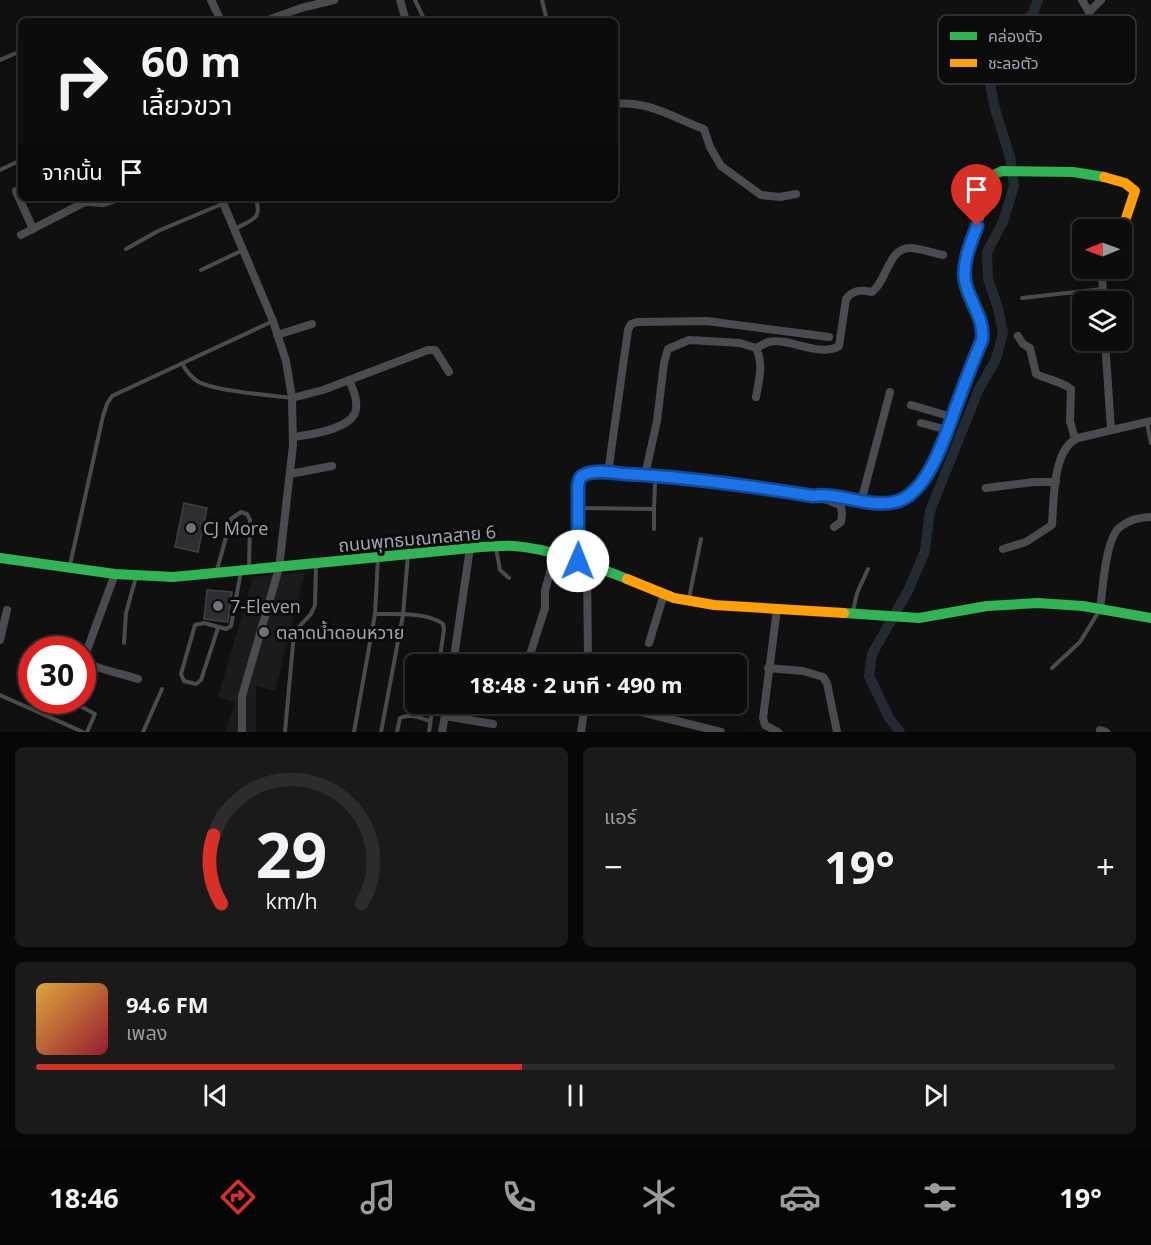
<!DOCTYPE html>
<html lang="th">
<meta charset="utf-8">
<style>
body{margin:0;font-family:"Open Sans","Noto Sans Thai",sans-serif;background:#1a1a1b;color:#f1f3f6;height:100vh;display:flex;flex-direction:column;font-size:22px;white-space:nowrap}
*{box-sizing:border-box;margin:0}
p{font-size:20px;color:#9a9b9d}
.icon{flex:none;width:33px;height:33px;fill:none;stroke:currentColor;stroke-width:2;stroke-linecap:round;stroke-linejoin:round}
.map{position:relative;height:732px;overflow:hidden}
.panel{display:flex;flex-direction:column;gap:15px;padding:15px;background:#070707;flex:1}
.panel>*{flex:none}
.banner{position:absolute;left:18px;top:18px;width:600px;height:183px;border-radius:9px;box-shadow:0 3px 15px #0003,0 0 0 2px #2c2c2e;background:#0c0c0d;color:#f1f3f6;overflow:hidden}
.needle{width:39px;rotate:269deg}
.buttons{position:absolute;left:1072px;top:219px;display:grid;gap:12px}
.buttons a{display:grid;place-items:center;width:60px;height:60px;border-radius:9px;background:#0c0c0d;box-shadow:0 3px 15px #0003,0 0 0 2px #2c2c2e;font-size:30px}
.speed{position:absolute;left:18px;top:636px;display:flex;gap:12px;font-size:30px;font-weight:700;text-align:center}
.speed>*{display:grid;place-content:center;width:78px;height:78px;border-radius:50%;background:#0c0c0d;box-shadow:0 3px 15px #0003,0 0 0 2px #2c2c2e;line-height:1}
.speed .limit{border:9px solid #d22;background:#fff;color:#111}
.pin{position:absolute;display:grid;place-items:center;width:51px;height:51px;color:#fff;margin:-62px -26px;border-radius:50% 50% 50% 0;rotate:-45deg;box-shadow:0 0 6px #0007}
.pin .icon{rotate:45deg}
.me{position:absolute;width:66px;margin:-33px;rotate:1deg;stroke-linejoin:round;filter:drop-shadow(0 0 4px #0008)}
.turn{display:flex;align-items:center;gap:21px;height:126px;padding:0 24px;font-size:27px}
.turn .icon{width:78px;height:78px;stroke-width:2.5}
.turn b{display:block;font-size:42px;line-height:51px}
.then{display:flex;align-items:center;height:57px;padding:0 24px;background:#0003;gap:12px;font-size:22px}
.big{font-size:45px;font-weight:700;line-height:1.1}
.panel .card{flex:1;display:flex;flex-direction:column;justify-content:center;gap:9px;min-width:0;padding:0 21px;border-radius:9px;background:#1a1a1b}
.panel .dial{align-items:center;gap:0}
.dial svg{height:156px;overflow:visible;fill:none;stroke:#2c2c2e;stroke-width:7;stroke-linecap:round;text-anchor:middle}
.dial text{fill:#f1f3f6;stroke:none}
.song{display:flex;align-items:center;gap:18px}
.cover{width:72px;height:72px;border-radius:9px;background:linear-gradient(135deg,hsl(40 70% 55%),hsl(350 70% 35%))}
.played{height:6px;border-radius:3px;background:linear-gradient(90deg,#d93025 45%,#2c2c2e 45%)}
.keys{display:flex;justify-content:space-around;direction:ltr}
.heat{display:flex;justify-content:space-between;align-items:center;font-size:33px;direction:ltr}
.panel .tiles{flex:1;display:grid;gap:15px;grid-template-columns:1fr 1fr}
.card:last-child{grid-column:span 2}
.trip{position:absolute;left:405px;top:654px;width:342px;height:60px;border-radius:9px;background:#0c0c0d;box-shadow:0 3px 15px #0003,0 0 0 2px #2c2c2e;font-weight:700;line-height:60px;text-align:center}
.tabs{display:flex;height:96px;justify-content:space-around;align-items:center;background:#050505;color:#9a9b9d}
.tabs .icon{width:42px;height:42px}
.tabs .active{color:#d93025}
.tabs b{font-size:27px;color:#f1f3f6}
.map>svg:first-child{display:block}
</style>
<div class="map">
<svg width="1151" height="732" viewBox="0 0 1151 732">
<rect width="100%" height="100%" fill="#101011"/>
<path fill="#1b1b1d" d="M305,572L275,691L256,686V732H225L235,702L218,697L253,577Z"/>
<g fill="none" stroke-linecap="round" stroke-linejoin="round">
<path stroke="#242a32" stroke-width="10" d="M900,732L889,718L869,676L872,654L909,589L925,551L930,511L979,389L996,359L1003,333L998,308L988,279L987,252L1003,222L1014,186L1010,157L995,109L988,74L996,53L1033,13L1038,0"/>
</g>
<g fill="#2d2e31" stroke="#3f4045" stroke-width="1.5">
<path d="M184,503L207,508L198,552L175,547Z"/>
<path d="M207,590L232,592L228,622L204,619Z"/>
</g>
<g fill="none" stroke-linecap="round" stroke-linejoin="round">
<g stroke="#4a4b50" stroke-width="4">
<path d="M415,0L425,21"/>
<path d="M542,0L547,21"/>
<path d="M68,21H69"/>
<path d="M0,60L21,51"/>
<path d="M0,170L21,160"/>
<path d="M959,195C970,176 969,166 993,176"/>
<path d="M235,229C251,220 264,219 255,198"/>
<path d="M126,249L158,231L222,204"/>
<path d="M201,270L243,250"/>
<path d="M1022,298L1102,289"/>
<path d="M182,363C186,371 190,376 197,381C213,391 270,395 291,398"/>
<path d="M1147,423L1151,443"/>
<path d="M579,508L654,509L655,484"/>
<path d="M654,529V509"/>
<path d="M496,548L500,570L509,578"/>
<path d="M378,558L375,614C394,614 429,612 443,624L444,629L439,664"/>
<path d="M70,565L103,416L107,404L112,396L273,321"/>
<path d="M217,570L231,519L241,512L247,514L250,520L249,569"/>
<path d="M689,598L701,539"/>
<path d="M853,611L857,593L868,569"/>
<path d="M218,628L201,680L196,684L184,681L181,674L195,625L204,623L226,629L231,626L241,571"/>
<path d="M124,643L126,613L136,577"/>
<path d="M1052,668L1080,642L1099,611"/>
<path d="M0,695L83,732"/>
<path d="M80,706L95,714L87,732"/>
<path d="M143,732L162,689"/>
<path d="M285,732L293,644L296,630L311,614L315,605L316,565"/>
<path d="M354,732L375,614"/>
<path d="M381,732L403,615L408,555"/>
<path d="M397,732L400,718C410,713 420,718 430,721"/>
<path d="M429,732L433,704"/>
</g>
<g stroke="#4a4b50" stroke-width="8">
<path d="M211,0L221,21"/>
<path d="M400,0L406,21"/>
<path d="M1082,0L1089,12L1101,0"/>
<path d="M265,21L301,8L334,0"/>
<path d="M615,104C648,100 674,118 704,129L710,147L721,166L761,195L780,197L796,194"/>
<path d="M16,191L33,229"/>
<path d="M221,198L273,321L286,361L292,398L293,445L279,568L242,696V732"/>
<path d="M21,235L85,202L104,203L118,198"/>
<path d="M1104,302L1102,279L1106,268"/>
<path d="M277,335L312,324"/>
<path d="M1018,336L1023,344L1030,348L1036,374C1048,380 1061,381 1071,389L1070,421L1075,439"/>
<path d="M1105,340L1111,430"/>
<path d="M756,348C760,346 765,343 769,342C789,337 819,358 839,346L846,299C854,289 861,290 872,292C887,281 888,248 910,248C920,248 932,253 943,255"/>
<path d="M292,398L323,390L428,350H435L449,372"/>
<path d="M911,405L952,417"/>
<path d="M921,423L948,430"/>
<path d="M293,437C309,435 347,430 355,413C359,402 353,389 349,380"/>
<path d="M608,473L628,330L631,324L637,322L707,321L829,337"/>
<path d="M290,474L332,466"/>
<path d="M645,475L657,421L664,363L668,349L689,340L740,343L756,348C764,364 759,380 756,397"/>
<path d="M986,488L1034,482H1056"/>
<path d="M861,502L890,392"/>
<path d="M1003,549L1026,542L1052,525C1054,501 1052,449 1078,438L1151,421"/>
<path d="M578,561V486C579,481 579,477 584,475C596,469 617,473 630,474C691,478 755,483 814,496C824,499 832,501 841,506L842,514L841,522L834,527"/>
<path d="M587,563L588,664"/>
<path d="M115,574L84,658L85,662C103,671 120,673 138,679"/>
<path d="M777,609L763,718L765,725L778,732"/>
<path d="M1100,609C1103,589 1105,539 1120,527C1129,520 1140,517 1151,517"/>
<path d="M0,640L7,610"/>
<path d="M649,643L664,594"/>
<path d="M453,664L470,548"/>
<path d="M527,664L545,608V591L550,572L558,555"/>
<path d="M768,668L803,671L823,677L827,683L837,732"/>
<path d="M609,704L721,732"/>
<path d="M445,716L493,724"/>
<path d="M1100,730L1106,732"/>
<path d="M442,732L447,704"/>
<path d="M581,732L585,704"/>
</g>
<g stroke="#30b455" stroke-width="10">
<path d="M813,496C840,494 869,509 895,502C932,492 948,428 960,396C967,377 974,358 982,340C984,317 971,303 965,282C960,259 987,198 995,174L1002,171L1073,172L1104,177"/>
<path d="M0,558L115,574L173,577L481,547C492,547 503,545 514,546C553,549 591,565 627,579"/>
<path d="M844,613L919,618L987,606L1038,603L1083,606L1151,618"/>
</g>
<g stroke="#ff9f0a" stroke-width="10">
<path d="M1104,177L1125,183L1135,191L1122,230"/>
<path d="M627,579L674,598L714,605L844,613"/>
</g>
</g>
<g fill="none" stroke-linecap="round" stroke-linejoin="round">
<defs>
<path id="route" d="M578,561V486C579,481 579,477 584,475C595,469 613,473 625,474C688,477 751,486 813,496C840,492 867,508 895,502C929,494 946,433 957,404C965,382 973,361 982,340C985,318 969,302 965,281C962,262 971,243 977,226"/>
</defs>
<use href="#route" stroke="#114b97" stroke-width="15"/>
<use href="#route" stroke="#1a73e8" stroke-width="10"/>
</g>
<g fill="#6e717a" stroke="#0b0b0c" stroke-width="2">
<circle cx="191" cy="528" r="6"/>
<circle cx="218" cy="606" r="6"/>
<circle cx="264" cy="632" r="6"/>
</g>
<g text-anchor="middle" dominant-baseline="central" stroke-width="6" stroke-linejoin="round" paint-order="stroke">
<g font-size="18" fill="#a0a5b3" stroke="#0b0b0c" text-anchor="start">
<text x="203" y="528">CJ More</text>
<text x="230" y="606">7-Eleven</text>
<text x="276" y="632">ตลาดน้ำดอนหวาย</text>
</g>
<g font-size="18" fill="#a0a5b3" stroke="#0b0b0c">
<text transform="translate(417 538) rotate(-5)">ถนนพุทธมณฑลสาย 6</text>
</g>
</g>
<rect x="938" y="15" width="198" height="69" rx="9" fill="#0b0b0c" stroke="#38393e" stroke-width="1.5"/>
<rect x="950" y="32" width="27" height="8" fill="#30b455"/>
<rect x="950" y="59" width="27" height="8" fill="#ff9f0a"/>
<g font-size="16" fill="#a0a5b3">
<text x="988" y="42">คล่องตัว</text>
<text x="988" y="69">ชะลอตัว</text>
</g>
</svg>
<div class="buttons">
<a><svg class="needle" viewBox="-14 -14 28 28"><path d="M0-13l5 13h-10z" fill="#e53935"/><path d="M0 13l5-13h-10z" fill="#9a9b9d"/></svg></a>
<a><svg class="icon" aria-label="layers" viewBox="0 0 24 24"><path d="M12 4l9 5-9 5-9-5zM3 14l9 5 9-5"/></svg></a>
</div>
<div class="speed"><div class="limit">30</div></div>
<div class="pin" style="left:977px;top:226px;background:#d93025"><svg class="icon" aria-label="arrive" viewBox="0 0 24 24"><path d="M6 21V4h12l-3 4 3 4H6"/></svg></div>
<svg class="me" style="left:578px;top:561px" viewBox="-20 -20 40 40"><circle r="19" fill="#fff"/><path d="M0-13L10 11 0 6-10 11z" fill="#1a73e8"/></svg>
<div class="trip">18:48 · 2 นาที · 490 m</div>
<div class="banner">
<div class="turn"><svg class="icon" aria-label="right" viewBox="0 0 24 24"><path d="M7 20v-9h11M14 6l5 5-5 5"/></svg><div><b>60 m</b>เลี้ยวขวา</div></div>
<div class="then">จากนั้น<svg class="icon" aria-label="arrive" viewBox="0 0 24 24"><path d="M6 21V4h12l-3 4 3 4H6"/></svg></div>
</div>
</div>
<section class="panel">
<div class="tiles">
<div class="card dial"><svg viewBox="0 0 100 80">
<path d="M14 69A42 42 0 1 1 86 69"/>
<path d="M14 69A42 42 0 0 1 10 34" stroke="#d93025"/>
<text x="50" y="56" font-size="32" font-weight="700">29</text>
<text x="50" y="72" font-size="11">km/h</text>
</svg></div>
<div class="card"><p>แอร์</p>
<div class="heat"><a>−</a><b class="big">19°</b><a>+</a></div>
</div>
<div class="card">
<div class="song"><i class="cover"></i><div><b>94.6 FM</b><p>เพลง</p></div></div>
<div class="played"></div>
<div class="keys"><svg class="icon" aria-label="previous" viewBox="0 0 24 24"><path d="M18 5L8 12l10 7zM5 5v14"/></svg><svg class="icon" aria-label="pause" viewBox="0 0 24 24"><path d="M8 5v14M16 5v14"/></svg><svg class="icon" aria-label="next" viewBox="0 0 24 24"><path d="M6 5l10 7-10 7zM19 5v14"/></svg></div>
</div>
</div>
</section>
<nav class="tabs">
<b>18:46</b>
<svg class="icon active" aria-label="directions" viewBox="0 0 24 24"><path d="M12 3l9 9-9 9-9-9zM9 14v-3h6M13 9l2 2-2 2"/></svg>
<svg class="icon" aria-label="music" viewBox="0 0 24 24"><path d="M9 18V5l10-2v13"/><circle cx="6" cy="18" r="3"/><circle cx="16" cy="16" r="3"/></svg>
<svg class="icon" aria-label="phone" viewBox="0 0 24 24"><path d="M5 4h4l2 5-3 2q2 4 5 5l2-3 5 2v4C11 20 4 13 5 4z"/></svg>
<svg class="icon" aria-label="climate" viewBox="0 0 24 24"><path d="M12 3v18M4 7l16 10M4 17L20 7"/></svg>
<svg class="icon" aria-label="car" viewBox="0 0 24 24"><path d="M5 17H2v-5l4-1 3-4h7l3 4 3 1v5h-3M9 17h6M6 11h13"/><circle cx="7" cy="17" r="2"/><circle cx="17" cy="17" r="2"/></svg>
<svg class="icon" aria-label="filters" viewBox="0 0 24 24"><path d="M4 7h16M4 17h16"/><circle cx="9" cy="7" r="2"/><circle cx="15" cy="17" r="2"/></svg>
<b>19°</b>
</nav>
